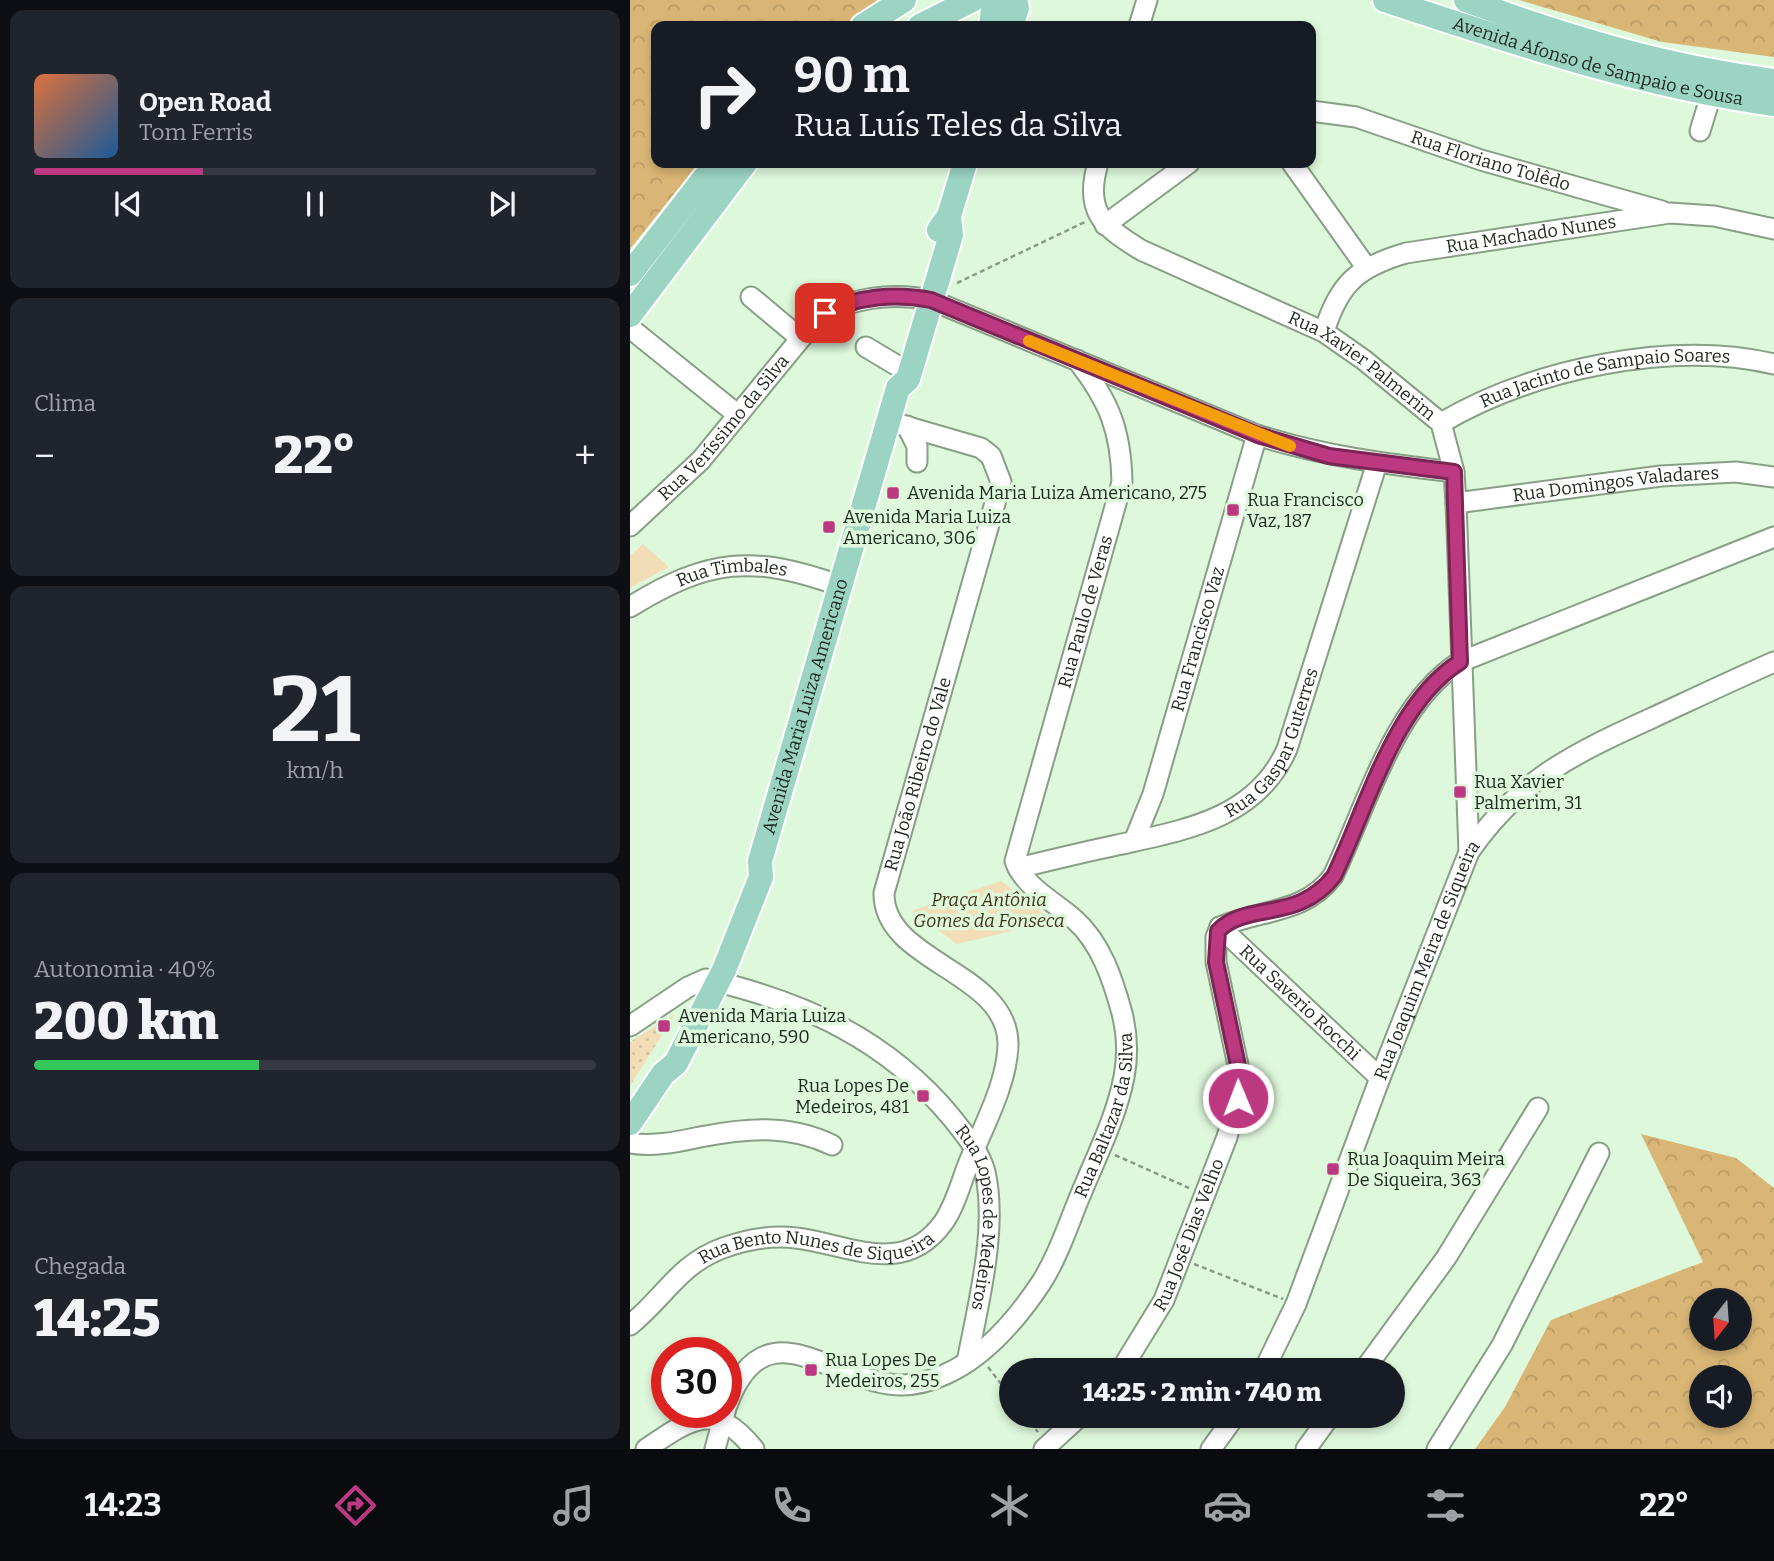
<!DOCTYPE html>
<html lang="pt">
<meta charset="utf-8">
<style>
body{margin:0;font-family:Bitter,serif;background:#20242c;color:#f1f3f6;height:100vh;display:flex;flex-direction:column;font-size:26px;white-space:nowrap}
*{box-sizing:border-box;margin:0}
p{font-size:23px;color:#9ea1a6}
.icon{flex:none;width:38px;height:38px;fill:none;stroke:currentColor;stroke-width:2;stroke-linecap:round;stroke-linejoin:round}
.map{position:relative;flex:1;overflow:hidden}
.sheet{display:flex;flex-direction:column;gap:10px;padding:10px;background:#0d0f14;width:630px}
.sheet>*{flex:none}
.hud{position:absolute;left:21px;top:21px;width:665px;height:147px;border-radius:14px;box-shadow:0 4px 10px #0003;background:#171b24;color:#f1f3f6;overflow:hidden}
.needle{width:46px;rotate:197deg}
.tools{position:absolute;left:1059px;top:1288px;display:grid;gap:14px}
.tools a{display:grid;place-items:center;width:63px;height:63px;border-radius:50%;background:#171b24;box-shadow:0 4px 10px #0003;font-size:35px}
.speed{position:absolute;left:21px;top:1337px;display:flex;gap:14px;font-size:35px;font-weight:700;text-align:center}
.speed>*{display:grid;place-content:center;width:91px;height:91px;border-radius:50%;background:#171b24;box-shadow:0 4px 10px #0003;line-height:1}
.speed .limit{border:10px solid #d22;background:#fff;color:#111}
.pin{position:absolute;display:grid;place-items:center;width:60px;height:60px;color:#fff;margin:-30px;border-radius:14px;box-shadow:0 4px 10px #0006}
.me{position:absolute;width:77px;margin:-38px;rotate:359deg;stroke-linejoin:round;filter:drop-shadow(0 0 5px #0008)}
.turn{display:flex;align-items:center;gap:24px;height:147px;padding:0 28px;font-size:32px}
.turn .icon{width:91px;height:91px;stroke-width:2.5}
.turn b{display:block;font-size:49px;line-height:60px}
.big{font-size:52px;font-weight:800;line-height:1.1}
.sheet .widget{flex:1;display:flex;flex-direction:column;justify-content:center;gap:10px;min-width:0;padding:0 24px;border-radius:14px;background:#20242c}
.sheet .dial{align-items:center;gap:0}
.dial b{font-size:91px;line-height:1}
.song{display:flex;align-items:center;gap:21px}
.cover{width:84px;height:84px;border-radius:10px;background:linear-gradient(135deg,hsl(20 70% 55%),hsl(210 70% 35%))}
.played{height:7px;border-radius:4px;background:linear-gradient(90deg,#bc3981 30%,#363941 30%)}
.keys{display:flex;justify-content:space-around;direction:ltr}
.heat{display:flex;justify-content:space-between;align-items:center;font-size:38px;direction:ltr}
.charge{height:10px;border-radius:5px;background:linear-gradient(90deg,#34c759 40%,#363941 0)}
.trip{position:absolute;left:369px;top:1358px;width:406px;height:70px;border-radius:35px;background:#171b24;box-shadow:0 4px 10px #0003;font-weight:800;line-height:70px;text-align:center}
.menu{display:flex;height:112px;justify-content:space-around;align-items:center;background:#090b0e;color:#9ea1a6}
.menu .icon{width:49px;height:49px}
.menu .current{color:#bc3981}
.menu b{font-size:32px;color:#f1f3f6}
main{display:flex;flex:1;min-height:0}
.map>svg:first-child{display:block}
</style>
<main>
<section class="sheet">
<div class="widget">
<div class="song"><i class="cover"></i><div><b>Open Road</b><p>Tom Ferris</p></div></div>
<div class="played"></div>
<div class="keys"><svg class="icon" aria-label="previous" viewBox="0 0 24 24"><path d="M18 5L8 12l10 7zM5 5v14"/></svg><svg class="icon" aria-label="pause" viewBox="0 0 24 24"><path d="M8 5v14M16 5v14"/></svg><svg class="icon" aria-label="next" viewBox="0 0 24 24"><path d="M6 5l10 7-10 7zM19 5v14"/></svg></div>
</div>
<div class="widget"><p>Clima</p>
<div class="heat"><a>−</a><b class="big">22°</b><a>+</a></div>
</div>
<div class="widget dial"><b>21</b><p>km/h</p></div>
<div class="widget"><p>Autonomia · 40%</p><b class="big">200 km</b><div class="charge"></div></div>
<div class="widget"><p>Chegada</p><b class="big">14:25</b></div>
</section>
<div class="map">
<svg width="1144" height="1449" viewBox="0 0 1144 1449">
<defs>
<pattern id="grass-dots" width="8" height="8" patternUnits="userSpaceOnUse" patternTransform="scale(1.75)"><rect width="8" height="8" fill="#f3ddb7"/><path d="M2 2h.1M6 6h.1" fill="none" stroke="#d0be9d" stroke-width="1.8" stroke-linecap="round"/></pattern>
<pattern id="forest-crowns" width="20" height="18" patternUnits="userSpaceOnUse" patternTransform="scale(1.75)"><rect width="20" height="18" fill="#d9b675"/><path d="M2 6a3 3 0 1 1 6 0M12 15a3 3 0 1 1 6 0" fill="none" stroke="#ba9c65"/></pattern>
</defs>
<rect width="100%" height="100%" fill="#def8dc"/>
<path fill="url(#grass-dots)" d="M45,1014L0,1086V1042Z"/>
<g fill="url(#forest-crowns)" fill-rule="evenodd">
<path d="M0,0H252L213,26H26V163H69L0,249Z"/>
<path d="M889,0H1144V57L1032,42Z"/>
<path d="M1011,1134L1106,1158L1144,1188V1449H845L875,1407L921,1320L1073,1262ZM1071,1300H1110V1339H1071ZM1071,1377H1110V1416H1071Z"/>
</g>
<g fill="#f3ddb7">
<path d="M13,544L39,567L0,588V556Z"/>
<path d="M371,881L423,921L327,944L282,911L304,903L312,905L314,900Z"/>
</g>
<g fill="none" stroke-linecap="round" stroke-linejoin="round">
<defs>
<g id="minor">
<path d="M509,26L517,0"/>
<path id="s1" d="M681,111L726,117L851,160L1032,211"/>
<path d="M1070,131L1081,95"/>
<path id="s2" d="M468,163C454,211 472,226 511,250L694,332L734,360L811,423L824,472L826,503L839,852"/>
<path d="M662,163L736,267"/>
<path d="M475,225L559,163"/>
<path d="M121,297L170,338"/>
<path d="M0,328L108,415"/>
<path id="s3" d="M694,332C709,283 728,267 776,253L1040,213L1084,216L1144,229"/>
<path d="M236,347L266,365"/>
<path id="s4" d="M811,423C903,369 1040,340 1144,364"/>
<path d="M277,426L287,446V462"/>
<path id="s5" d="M826,503L1031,476L1106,472L1144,477"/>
<path id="s6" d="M0,526L71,460L185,321C217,297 263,292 301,300L627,435C692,456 756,464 824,472"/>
<path id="s7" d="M0,607C79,558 123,555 208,585"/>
<path id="s8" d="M504,841L523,794L627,435"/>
<path id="s9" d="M388,868C421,860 454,852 487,845C555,830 626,819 657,749L747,463"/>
<path d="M590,927C631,909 675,914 703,876C736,808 764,703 830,662L1144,537"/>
<path id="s10" d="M590,927L750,1078"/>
<path id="s11" d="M0,1026L58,987L76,979C174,1002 257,1039 322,1118C334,1133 350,1152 355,1172C368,1228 348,1305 337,1362"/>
<path d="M0,1143C24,1147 46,1142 70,1137C116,1128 159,1124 202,1145"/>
<path id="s12" d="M0,1325C34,1298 49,1264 93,1248C115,1240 142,1235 166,1238C218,1244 273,1278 313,1223C327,1203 332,1177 342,1155C356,1121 377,1082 378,1045C379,971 253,963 254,893L371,482L361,456L351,448L258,421"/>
<path id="s13" d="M491,1370L534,1300L597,1137L608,1098L609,1070L586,962V937L590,927"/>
<path id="s14" d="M634,1370L666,1304L750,1078L839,852C889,779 945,753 1022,718C1063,699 1103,680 1144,662"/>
<path d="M734,1370L816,1258L908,1108"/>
<path id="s15" d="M96,1408C132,1306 193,1375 259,1384C278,1387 299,1382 316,1374C356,1356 387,1319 411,1283C427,1258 437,1228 448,1201C464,1161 486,1119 494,1077C498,1056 497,1033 492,1013C483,980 471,943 445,920C425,902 394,887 385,861L492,482C491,430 479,401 447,360"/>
<path d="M16,1449C60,1419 85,1400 124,1449"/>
<path d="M85,1449L95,1412"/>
<path d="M414,1449L450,1416"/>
<path d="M581,1449L605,1416"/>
<path d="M676,1449L700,1416"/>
<path d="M807,1449L872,1345L969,1153"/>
</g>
<g id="major">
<path id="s16" d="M755,0C883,42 1011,86 1144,104"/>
<path d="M836,0C938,38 1036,67 1144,81"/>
<path d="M233,26L274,0"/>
<path d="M290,26L342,0"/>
<path d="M361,26L364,0"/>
<path d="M381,26L387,8L385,0"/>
<path d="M309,230L319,216L335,163"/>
<path d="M0,274L86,163"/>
<path d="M0,315L115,163"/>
<path id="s17" d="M0,1123L33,1074L46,1063L94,970L131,877L130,861L268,388L278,379L321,235L319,216"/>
</g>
</defs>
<use href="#minor" stroke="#879f85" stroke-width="23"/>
<use href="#major" stroke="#fff" stroke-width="28"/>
<g stroke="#879a86" stroke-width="2.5" stroke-dasharray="5 3.5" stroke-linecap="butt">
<path d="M327,283L457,221"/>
<path d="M485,1155L559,1188"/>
<path d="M564,1264L653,1299"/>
<path d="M358,1367L382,1398"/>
<path d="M395,1416L408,1432"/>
</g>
<use href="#minor" stroke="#fff" stroke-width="19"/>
<use href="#major" stroke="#9cd4c4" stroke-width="24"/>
</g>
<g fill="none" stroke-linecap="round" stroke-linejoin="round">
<defs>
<path id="route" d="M195,313C228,296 266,293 301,300L628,435L699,456L824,472L830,662C764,703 737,808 704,876C668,923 617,901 588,931L586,962L609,1070L608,1098"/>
</defs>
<use href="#route" stroke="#7a2554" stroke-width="18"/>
<use href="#route" stroke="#bc3981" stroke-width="12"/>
<path stroke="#f59e0b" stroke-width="12" d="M399,341L660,446"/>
</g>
<g fill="#bc3981" stroke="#def8dc" stroke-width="2.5">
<rect x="256" y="486" width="14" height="14" rx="3.5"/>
<rect x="596" y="503" width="14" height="14" rx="3.5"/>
<rect x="192" y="520" width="14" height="14" rx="3.5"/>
<rect x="823" y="785" width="14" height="14" rx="3.5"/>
<rect x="27" y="1019" width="14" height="14" rx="3.5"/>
<rect x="286" y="1089" width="14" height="14" rx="3.5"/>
<rect x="696" y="1162" width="14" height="14" rx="3.5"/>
<rect x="174" y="1363" width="14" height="14" rx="3.5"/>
</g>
<g text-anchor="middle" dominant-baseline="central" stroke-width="7" stroke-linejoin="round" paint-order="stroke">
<g font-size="18" fill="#1e281e" stroke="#def8dc">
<text stroke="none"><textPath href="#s16" startOffset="222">Avenida Afonso de Sampaio e Sousa</textPath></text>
<text stroke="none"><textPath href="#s1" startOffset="187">Rua Floriano Tolêdo</textPath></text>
<text stroke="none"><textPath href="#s3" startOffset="247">Rua Machado Nunes</textPath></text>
<text stroke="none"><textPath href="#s2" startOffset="359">Rua Xavier Palmerim</textPath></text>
<text stroke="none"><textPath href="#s4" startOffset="173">Rua Jacinto de Sampaio Soares</textPath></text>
<text stroke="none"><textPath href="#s6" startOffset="136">Rua Veríssimo da Silva</textPath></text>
<text stroke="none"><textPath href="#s5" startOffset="161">Rua Domingos Valadares</textPath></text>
<text stroke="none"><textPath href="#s7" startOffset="110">Rua Timbales</textPath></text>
<text stroke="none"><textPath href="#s15" startOffset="1125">Rua Paulo de Veras</textPath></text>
<text stroke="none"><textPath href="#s8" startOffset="212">Rua Francisco Vaz</textPath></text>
<text stroke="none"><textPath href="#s17" startOffset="458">Avenida Maria Luiza Americano</textPath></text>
<text stroke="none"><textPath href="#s9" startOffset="303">Rua Gaspar Guterres</textPath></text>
<text stroke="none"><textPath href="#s12" startOffset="875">Rua João Ribeiro do Vale</textPath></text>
<text stroke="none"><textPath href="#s14" startOffset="441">Rua Joaquim Meira de Siqueira</textPath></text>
<text stroke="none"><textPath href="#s10" startOffset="110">Rua Saverio Rocchi</textPath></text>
<text stroke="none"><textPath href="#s15" startOffset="569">Rua Baltazar da Silva</textPath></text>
<text stroke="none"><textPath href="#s11" startOffset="485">Rua Lopes de Medeiros</textPath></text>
<text stroke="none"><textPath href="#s13" startOffset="152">Rua José Dias Velho</textPath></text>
<text stroke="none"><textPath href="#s12" startOffset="217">Rua Bento Nunes de Siqueira</textPath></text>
</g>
<g font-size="18" fill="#1e281e" stroke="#def8dc" text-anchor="start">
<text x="277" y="493">Avenida Maria Luiza Americano, 275</text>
<text x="617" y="500">Rua Francisco<tspan x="617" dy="21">Vaz, 187</tspan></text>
<text x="213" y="517">Avenida Maria Luiza<tspan x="213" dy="21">Americano, 306</tspan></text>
<text x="844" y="782">Rua Xavier<tspan x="844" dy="21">Palmerim, 31</tspan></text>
<text x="48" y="1016">Avenida Maria Luiza<tspan x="48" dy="21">Americano, 590</tspan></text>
<text x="279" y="1086" text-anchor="end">Rua Lopes De<tspan x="279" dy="21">Medeiros, 481</tspan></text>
<text x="717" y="1159">Rua Joaquim Meira<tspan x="717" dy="21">De Siqueira, 363</tspan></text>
<text x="195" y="1360">Rua Lopes De<tspan x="195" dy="21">Medeiros, 255</tspan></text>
</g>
<g font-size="18" font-style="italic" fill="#433417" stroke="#def8dc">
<text x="359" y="900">Praça Antônia<tspan x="359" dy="21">Gomes da Fonseca</tspan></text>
</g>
</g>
</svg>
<div class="tools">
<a><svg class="needle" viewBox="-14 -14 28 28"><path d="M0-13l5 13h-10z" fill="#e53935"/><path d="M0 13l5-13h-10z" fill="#9ea1a6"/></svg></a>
<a><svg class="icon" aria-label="sound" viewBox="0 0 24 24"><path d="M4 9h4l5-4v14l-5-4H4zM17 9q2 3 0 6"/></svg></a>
</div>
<div class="speed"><div class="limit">30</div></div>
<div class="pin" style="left:195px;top:313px;background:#d93025"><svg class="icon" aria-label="arrive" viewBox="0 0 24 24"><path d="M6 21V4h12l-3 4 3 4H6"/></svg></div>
<svg class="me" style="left:608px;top:1098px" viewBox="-20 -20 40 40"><circle r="17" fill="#bc3981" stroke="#fff" stroke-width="3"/><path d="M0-11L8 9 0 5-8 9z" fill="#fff"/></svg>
<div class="trip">14:25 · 2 min · 740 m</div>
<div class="hud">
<div class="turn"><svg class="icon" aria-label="right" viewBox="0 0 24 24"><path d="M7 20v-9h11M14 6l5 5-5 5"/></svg><div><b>90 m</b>Rua Luís Teles da Silva</div></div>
</div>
</div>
</main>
<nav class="menu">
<b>14:23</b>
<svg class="icon current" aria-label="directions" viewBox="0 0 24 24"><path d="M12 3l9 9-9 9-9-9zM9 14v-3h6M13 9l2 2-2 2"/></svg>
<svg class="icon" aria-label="music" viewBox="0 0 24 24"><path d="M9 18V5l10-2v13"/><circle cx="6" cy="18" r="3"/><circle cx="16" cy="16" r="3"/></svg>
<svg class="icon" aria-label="phone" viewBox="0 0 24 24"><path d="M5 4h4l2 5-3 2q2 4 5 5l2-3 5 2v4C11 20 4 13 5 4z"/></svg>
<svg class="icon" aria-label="climate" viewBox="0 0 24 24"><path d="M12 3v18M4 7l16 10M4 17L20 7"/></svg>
<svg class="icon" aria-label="car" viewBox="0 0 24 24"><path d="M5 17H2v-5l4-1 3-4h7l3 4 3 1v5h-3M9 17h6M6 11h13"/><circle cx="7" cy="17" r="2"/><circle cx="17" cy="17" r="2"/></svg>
<svg class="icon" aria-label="filters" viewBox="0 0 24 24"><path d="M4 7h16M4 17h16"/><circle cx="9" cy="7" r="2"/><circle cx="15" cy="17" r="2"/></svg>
<b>22°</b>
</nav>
